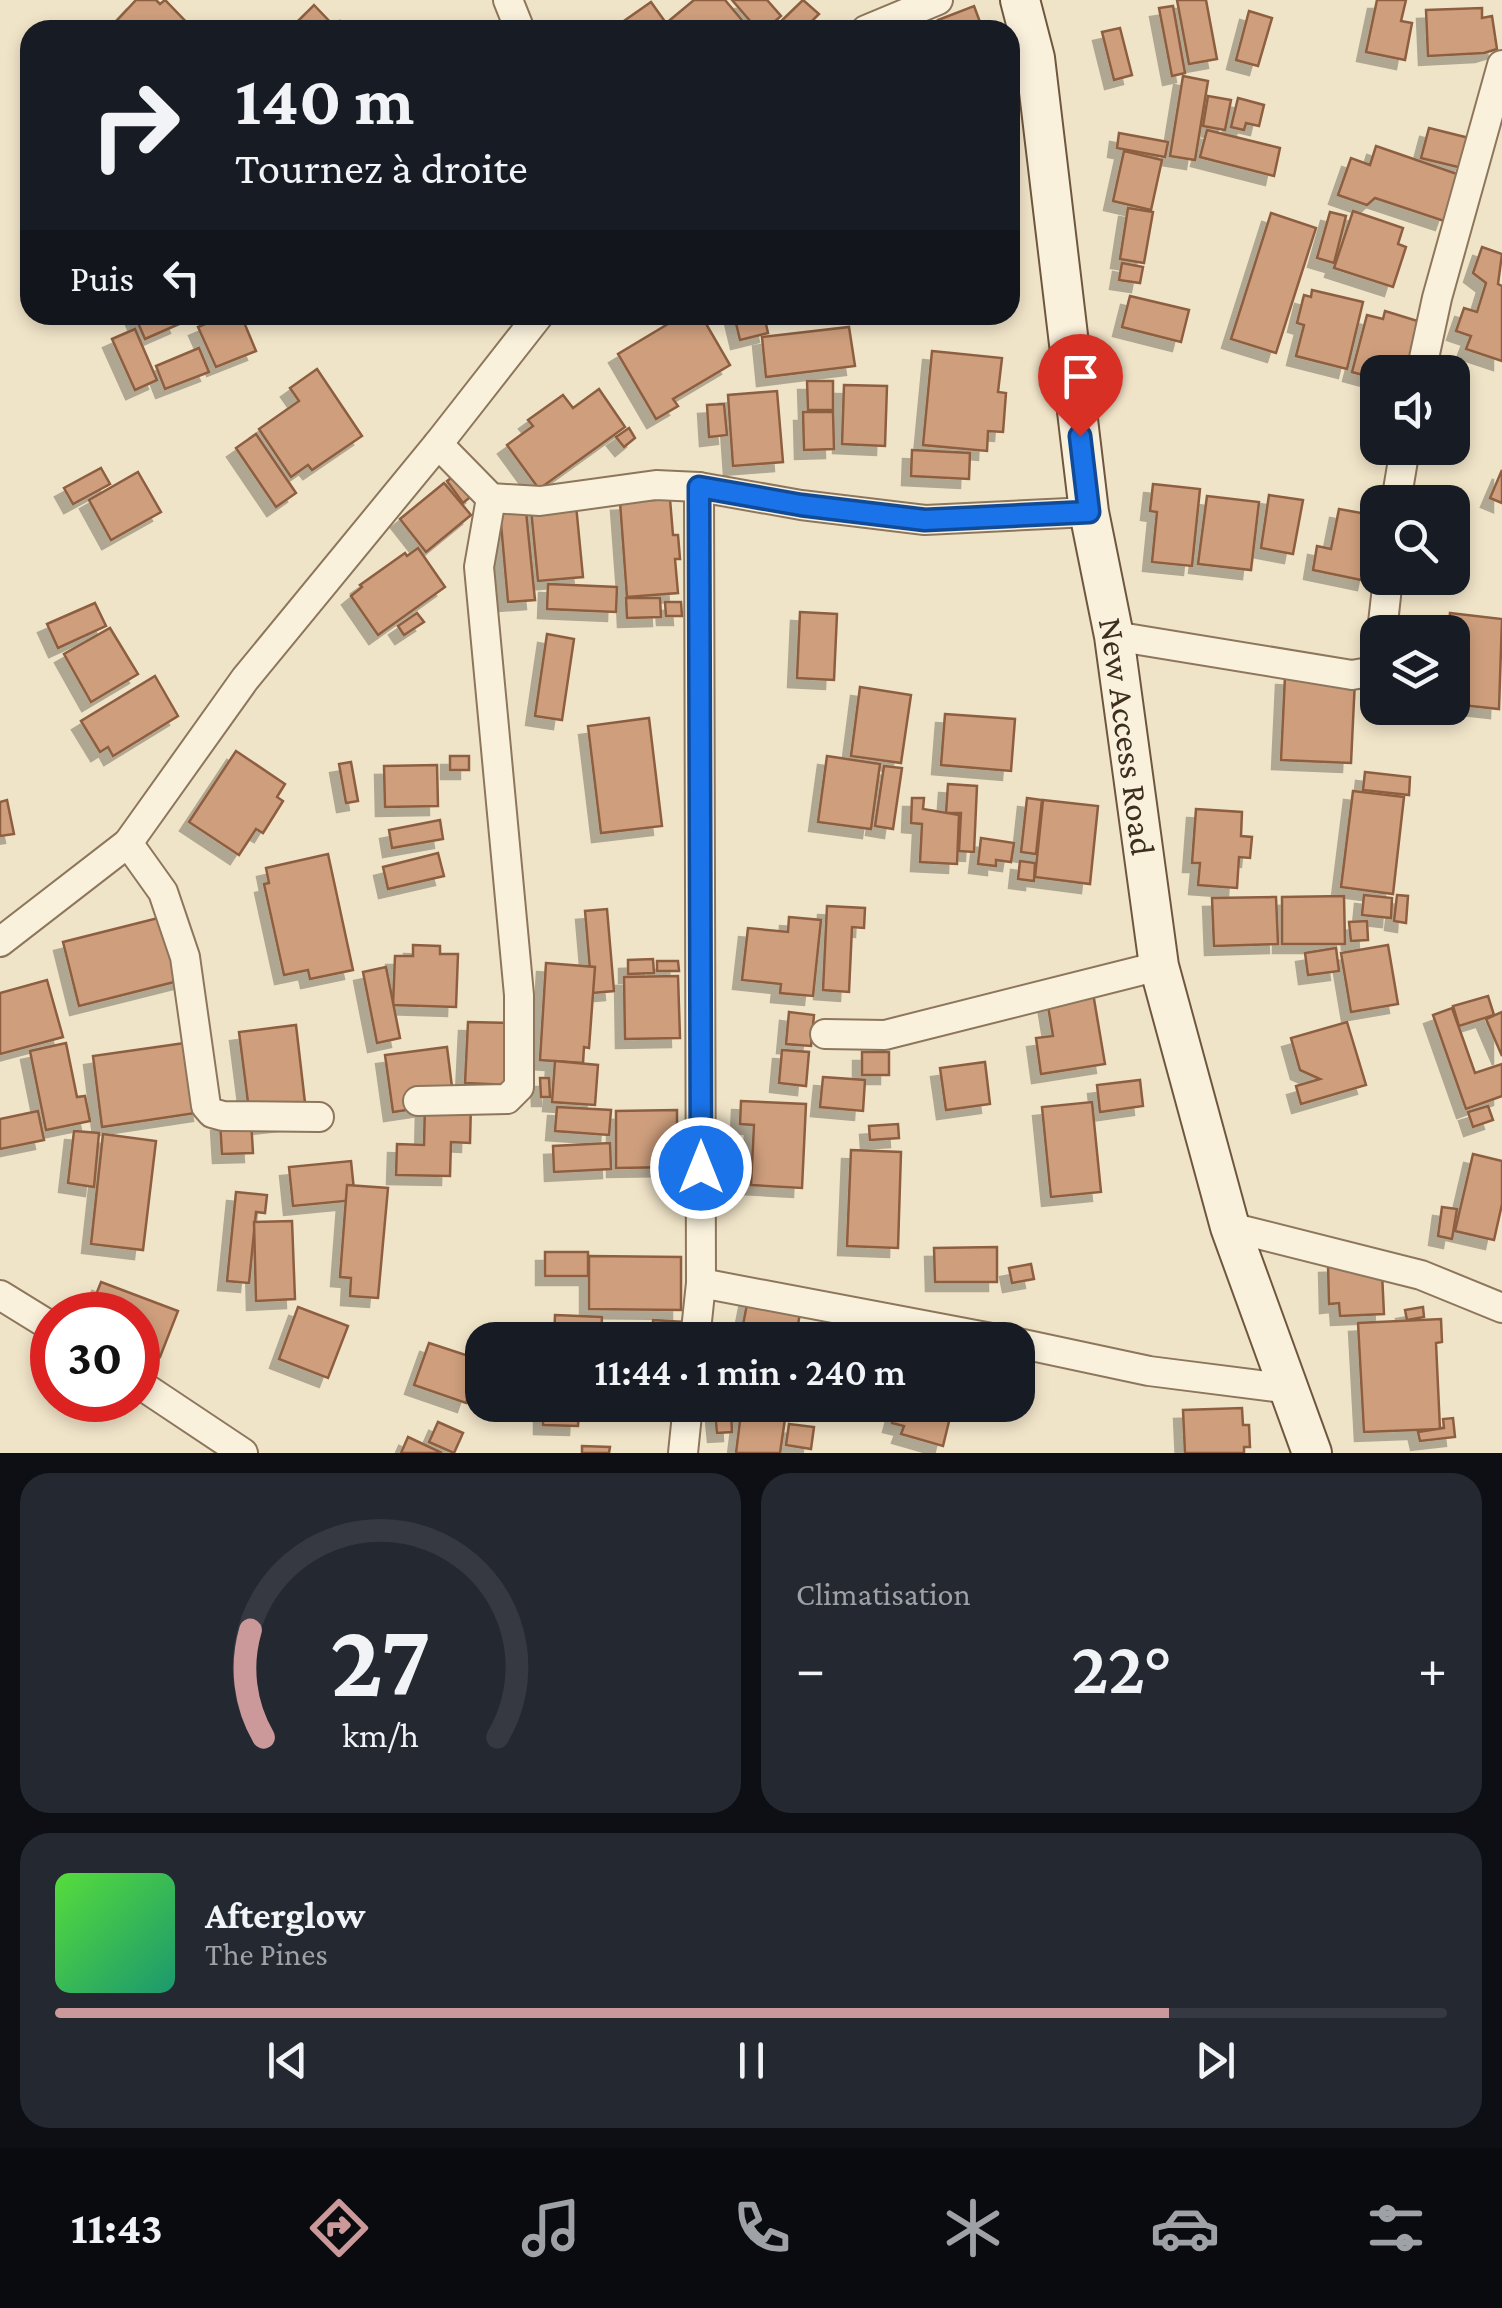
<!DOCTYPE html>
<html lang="fr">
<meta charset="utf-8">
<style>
body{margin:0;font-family:"Crimson Pro",serif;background:#242831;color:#f1f3f6;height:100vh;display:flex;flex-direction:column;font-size:38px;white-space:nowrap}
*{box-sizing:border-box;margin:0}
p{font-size:32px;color:#9ea1a6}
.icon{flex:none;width:55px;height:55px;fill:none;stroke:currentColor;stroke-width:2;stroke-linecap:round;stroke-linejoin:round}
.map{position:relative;height:1453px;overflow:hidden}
.panel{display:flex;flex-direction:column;gap:20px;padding:20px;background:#0d0f14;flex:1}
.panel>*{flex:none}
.banner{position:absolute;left:20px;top:20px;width:1000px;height:305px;border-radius:30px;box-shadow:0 5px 15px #0003;background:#171b24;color:#f1f3f6;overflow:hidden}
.fabs{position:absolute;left:1360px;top:355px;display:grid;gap:20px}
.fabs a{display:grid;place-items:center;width:110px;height:110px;border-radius:20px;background:#171b24;box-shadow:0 5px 15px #0003;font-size:50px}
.speed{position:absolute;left:30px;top:1292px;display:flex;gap:20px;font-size:50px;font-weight:700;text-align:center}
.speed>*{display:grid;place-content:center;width:130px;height:130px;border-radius:50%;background:#171b24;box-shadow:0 5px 15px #0003;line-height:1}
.speed .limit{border:15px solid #d22;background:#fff;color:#111}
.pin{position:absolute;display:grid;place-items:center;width:85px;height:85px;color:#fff;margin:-102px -42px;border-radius:50% 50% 50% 0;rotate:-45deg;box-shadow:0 0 10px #0007}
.pin .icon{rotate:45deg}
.me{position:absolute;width:110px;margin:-55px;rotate:0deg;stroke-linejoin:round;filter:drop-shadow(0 0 8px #0008)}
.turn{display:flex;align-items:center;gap:35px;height:210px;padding:0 50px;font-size:45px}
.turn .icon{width:130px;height:130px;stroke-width:2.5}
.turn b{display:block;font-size:70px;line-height:85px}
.then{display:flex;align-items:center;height:95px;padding:0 50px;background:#0003;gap:20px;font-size:38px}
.big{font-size:75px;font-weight:600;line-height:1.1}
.panel .card{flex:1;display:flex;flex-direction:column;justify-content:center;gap:15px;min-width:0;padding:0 35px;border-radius:30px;background:#242831}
.panel .dial{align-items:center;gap:0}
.dial svg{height:260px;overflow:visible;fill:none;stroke:#363941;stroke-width:7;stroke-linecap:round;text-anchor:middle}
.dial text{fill:#f1f3f6;stroke:none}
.song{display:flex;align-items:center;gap:30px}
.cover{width:120px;height:120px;border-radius:15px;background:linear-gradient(135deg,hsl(110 70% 55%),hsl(160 70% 35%))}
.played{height:10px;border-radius:5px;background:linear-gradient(90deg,#cc999b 80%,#363941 80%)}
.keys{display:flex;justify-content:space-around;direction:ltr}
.heat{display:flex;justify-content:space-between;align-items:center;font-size:55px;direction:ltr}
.panel .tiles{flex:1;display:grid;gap:20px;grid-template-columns:1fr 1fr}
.card:last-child{grid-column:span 2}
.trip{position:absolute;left:465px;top:1322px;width:570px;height:100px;border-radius:30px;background:#171b24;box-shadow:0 5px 15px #0003;font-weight:600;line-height:100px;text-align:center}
.tabs{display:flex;height:160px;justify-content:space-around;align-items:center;background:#090b0e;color:#9ea1a6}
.tabs .icon{width:70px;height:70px}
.tabs .on{color:#cc999b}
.tabs b{font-size:45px;color:#f1f3f6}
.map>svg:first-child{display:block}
</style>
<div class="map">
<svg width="1502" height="1453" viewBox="0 0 1502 1453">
<defs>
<filter id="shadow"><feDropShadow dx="-9" dy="9" stdDeviation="0" flood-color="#0004"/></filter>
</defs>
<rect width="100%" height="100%" fill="#f0e4c8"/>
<g fill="#cf9f7d" stroke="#8d5f41" stroke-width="2.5" filter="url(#shadow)">
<path d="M136,0H156L160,4L165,0L194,30H108Z"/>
<path d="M694,0H725L746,25L739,30H678L670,20Z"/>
<path d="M732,0H767L781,16L765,30H758Z"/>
<path d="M803,0L819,14L803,30H772Z"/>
<path d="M1177,0H1206L1217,59L1189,64Z"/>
<path d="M1377,0H1406L1401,21L1412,23L1405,60L1366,52Z"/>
<path d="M651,2L671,30H611Z"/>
<path d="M314,5L335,27L340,21L349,30H289Z"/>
<path d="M974,6L983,30H942L938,20Z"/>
<path d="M1173,6L1185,73L1172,76L1159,8Z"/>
<path d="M1482,8V18L1492,16L1497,49L1484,53L1428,56L1426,10Z"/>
<path d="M1249,11L1272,18L1258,66L1236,60Z"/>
<path d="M1120,28L1132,75L1114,80L1102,32Z"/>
<path d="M1183,76L1208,81L1195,160L1170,156Z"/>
<path d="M1208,96L1231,100L1225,130L1203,126Z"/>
<path d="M1238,98L1264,105L1259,126L1246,123L1244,130L1231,127Z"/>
<path d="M1429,128L1469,138L1462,168L1421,158Z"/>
<path d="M1207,130L1280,148L1274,176L1200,157Z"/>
<path d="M1119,133L1168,142L1165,157L1117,148Z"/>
<path d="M1376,146L1460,175L1444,221L1375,198L1367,205L1338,195L1351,158L1370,165Z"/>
<path d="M1124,151L1162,160L1151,210L1113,201Z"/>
<path d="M1128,208L1153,212L1144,263L1120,259Z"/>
<path d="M1353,211L1403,228L1398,244L1406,247L1393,287L1334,268Z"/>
<path d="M1330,212L1346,216L1334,263L1317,258Z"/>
<path d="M1271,213L1316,228L1276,353L1231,339Z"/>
<path d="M1482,247L1502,254L1498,284L1502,286V361L1466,349L1471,336L1456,331L1464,308L1477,312L1486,283L1473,273Z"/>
<path d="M1122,263L1143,267L1140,283L1119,280Z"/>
<path d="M1312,290L1363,302L1347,369L1296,356L1304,325L1297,323L1304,295L1311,297Z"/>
<path d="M1130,296L1189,310L1181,342L1122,327Z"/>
<path d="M1385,311L1421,322L1407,372H1378V379L1352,372L1367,315L1383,319Z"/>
<path d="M175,315L179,324L145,339L135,316Z"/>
<path d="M226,315H241L256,351L216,367L198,327Z"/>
<path d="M683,315H701L730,365L673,399L678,406L656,419L618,354Z"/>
<path d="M734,315H764L768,333L740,340Z"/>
<path d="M849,327L855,366L766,377L762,337Z"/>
<path d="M135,329L157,380L135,390L112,339Z"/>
<path d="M199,348L209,372L165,389L156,366Z"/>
<path d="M932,351L1002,358L998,392L1006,393L1003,432L988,431L987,451L923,445Z"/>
<path d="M317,369L362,436L312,470L308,465L291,477L259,429L299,401L290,388Z"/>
<path d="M807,381H833V410H808Z"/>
<path d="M844,385L887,386L885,446L842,444Z"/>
<path d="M599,389L625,427L539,489L507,445L533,426L528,420L563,395L573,408Z"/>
<path d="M777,391L783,462L733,466L728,395Z"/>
<path d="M724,404L727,435L709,437L707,405Z"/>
<path d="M803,412H833L834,449L804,450Z"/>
<path d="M629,428L635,438L624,447L616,437Z"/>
<path d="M256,434L296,493L276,507L236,448Z"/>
<path d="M912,450L970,453L969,479L911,476Z"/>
<path d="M101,468L110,484L73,504L64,488Z"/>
<path d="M1502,470V503L1490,498Z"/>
<path d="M138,472L161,512L111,540L89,500Z"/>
<path d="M458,473L474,494L463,503L447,481Z"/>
<path d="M444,483L471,515L426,552L400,519Z"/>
<path d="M1153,484L1200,489L1192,566L1152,562L1157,512L1150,511Z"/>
<path d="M1269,495L1303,500L1293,554L1261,548Z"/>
<path d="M1207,496L1259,502L1251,570L1198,564Z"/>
<path d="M670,499L673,535H678L680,559H675L678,593L627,597L620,502Z"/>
<path d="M576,505L583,577L538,581L531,509Z"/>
<path d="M1339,509L1378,516V553L1372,552L1366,581L1313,570L1317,546L1331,549Z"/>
<path d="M526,511L535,600L508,602L500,513Z"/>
<path d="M418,548L445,587L378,635L351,596L362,587L360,585L405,553L407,556Z"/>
<path d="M548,584L617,587L616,612L547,609Z"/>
<path d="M626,598H660L661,617L627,618Z"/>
<path d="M665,602H681L682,616H666Z"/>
<path d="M95,603L106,626L58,648L47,624Z"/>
<path d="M800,612L837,614L834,680L797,678Z"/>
<path d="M417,613L424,622L404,635L398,626Z"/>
<path d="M1450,613L1502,619L1499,709L1452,704V632H1448Z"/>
<path d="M110,628L138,674L91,702L64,654Z"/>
<path d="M547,634L574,639L562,720L535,716Z"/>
<path d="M155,676L178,716L113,756L108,747L100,752L81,721Z"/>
<path d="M1285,676L1355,680L1351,763L1281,760Z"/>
<path d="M860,687L911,695L901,763L851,756Z"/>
<path d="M945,714L1015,719L1011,771L941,765Z"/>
<path d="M649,718L662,826L601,833L588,726Z"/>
<path d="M236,751L285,784L277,797L283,801L263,833L256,829L239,855L189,822Z"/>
<rect x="450" y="756" width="19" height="14"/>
<path d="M827,756L880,764L871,829L818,822Z"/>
<path d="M351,762L358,801L346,803L339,764Z"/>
<path d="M437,765L438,806L385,807L384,766Z"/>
<path d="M884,766L902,768L893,829L875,826Z"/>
<path d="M1365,772L1410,777L1409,795L1363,790Z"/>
<path d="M948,784L977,786L974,852L959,851L961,813H946Z"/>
<path d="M1353,791L1404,797L1393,894L1341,887Z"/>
<path d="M912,798H924L923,809L959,815L957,864L920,862L922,824L911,823Z"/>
<path d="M1027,798L1042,800L1036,854L1021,852Z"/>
<path d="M7,800L14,834L0,836V802Z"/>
<path d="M1043,800L1098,806L1090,884L1035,877Z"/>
<path d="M1196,809L1242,812L1241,836L1252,837L1250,858L1239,857L1237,888L1198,885L1200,863H1192Z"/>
<path d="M440,820L443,839L392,848L389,830Z"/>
<path d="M981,838L1014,843L1011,862L996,860V866L978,864Z"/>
<path d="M438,853L444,876L388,889L383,867Z"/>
<path d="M328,854L353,970L310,979L308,970L284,975L264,884L269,883L266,868Z"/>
<path d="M1020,861L1035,863L1034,881L1018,879Z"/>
<path d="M1364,895L1392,898L1391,918L1362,915Z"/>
<path d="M1397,895L1408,896L1406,923L1394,921Z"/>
<path d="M1344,896L1345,944H1282V897Z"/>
<path d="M1276,897L1278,944L1214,946L1212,898Z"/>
<path d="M827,906L865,908L864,928L852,927L849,992L823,990Z"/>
<path d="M607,909L614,991L592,993L585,911Z"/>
<path d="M166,916L182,980L79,1006L63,942Z"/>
<path d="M789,917L821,920L813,996L780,993L781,984L742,980L748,928L788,932Z"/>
<path d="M1367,921L1368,940L1351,941L1349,922Z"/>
<path d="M413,945L440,946V954H458L456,1007L393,1005L395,956H413Z"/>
<path d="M1388,945L1398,1004L1351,1012L1341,953Z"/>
<path d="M1336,948L1339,971L1308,975L1305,953Z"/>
<path d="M653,959L654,973L628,974V960Z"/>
<path d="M657,961H678L679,971H657Z"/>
<path d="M546,963L595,967L589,1048L584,1047L583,1063L540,1060Z"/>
<path d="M386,967L400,1038L377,1043L363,972Z"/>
<path d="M678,976L680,1038L625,1039L624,977Z"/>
<path d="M47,980L63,1037L0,1054V993Z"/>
<path d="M1093,993L1105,1064L1041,1074L1036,1038L1053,1036L1047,1000Z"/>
<path d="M1488,996L1494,1015L1459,1026L1453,1006Z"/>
<path d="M1452,1008L1475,1073L1502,1064V1096L1466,1109L1433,1015Z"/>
<path d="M789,1012L814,1015L811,1046L786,1044Z"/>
<path d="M1502,1012V1056L1486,1019Z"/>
<path d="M468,1022L512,1023L510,1085L465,1083Z"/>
<path d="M1347,1022L1366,1085L1301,1104L1296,1086L1320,1079L1300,1070L1291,1038Z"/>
<path d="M296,1025L307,1120L251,1126L239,1032Z"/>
<path d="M192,1042L202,1112L102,1127L93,1056Z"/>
<path d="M66,1043L77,1097L85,1096L90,1121L46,1130L30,1051Z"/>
<path d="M447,1047L454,1103L393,1112L385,1055Z"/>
<path d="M782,1050L809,1052L806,1086L779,1083Z"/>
<rect x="862" y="1052" width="27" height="23"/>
<path d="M555,1061L598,1065L595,1105L552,1102Z"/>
<path d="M985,1062L990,1104L946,1110L940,1068Z"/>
<path d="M823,1077L865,1080L863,1111L820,1107Z"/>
<path d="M540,1078H549L550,1097H541Z"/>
<path d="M1140,1080L1143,1106L1100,1112L1097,1085Z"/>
<path d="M741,1101L806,1104L802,1188L751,1185L754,1125L740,1124Z"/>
<path d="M425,1102L471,1103L470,1143L451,1142L450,1176L396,1175L397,1144L424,1145Z"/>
<path d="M1092,1102L1101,1192L1051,1197L1042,1107Z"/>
<path d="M1488,1106L1493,1120L1473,1127L1468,1112Z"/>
<path d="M557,1107L611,1110L609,1135L555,1131Z"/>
<path d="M677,1110V1167L616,1168V1111Z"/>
<path d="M38,1111L44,1140L0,1149V1119Z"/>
<path d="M251,1120L253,1153L222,1154L220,1122Z"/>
<path d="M898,1124L899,1138L870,1140L869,1126Z"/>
<path d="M74,1131L99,1133L94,1187L68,1183Z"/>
<path d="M103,1134L156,1141L143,1250L91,1244Z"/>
<path d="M610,1143L611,1169L554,1172L553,1146Z"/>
<path d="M851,1150L901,1152L898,1248L847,1246Z"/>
<path d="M1473,1154L1502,1161V1204L1494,1240L1455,1231Z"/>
<path d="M351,1161L355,1200L293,1206L289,1167Z"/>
<path d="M347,1185L388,1188L378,1298L350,1296L351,1278L340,1277Z"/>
<path d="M236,1192L267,1195L265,1213L256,1212L249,1283L227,1281Z"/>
<path d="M1442,1207L1457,1209L1452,1239L1438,1236Z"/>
<path d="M292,1221L295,1299L256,1301L254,1222Z"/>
<path d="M997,1247V1282H935L934,1248Z"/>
<rect x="545" y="1252" width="43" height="24"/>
<path d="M589,1256L681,1257V1310L589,1309Z"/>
<path d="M1357,1263L1358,1274L1382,1273L1384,1314L1340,1316L1339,1303L1329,1304L1328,1264Z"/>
<path d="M1031,1264L1034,1279L1012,1283L1009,1268Z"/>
<path d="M101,1282L178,1311L160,1357L138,1349V1315H88Z"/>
<path d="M749,1294L802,1303L795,1340H740Z"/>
<path d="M298,1307L348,1326L328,1378L279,1359Z"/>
<path d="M1423,1307L1424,1317L1407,1320L1405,1310Z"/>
<path d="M555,1315L602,1317L601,1340H554Z"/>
<path d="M1441,1319L1442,1342L1436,1343L1440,1429L1364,1432L1358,1323Z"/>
<path d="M653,1320L684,1322L683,1340H653Z"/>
<path d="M429,1343L481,1360L466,1403L414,1385Z"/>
<path d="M543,1405L579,1409L578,1426L543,1425Z"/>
<path d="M571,1405H680V1411Z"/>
<path d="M783,1405L781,1416L726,1406V1405Z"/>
<path d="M923,1405H953L943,1446L901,1434L904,1426L892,1423L895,1412L908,1416L909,1408L921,1412Z"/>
<path d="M1242,1408L1243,1425H1249L1250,1447H1244V1453H1185L1183,1410Z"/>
<path d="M731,1411L732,1432L717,1433L715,1412Z"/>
<path d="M741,1413L785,1419L780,1453H736Z"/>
<path d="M1453,1418L1455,1437L1420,1441L1418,1432L1444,1428L1443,1419Z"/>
<path d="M438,1422L463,1433L454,1453L429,1442Z"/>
<path d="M789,1424L814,1427L811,1449L786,1445Z"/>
<path d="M408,1437L442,1453H401Z"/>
<path d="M582,1446L610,1447L609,1453H582Z"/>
</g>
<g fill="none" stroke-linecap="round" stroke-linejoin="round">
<defs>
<g id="street">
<path d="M508,0L520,30"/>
<path d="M866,30L938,0"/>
<path d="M1421,372L1437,298L1502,65"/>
<path d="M438,444L491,498L540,501L656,485L699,487"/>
<path d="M1396,502L1405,448"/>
<path d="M1382,632L1388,578"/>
<path d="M1114,636L1352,675L1369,672L1378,664"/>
<path d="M128,843L163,892L185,957L206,1106L212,1113L223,1116L319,1117"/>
<path d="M0,942L128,843L245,679L438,444L539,315"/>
<path d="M825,1034L885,1035L1159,966"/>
<path d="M418,1101L507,1099L519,1087V995L479,567L491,498"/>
<path d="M1230,1227L1421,1275L1502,1308"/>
<path d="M701,1283L1002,1340"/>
<path d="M0,1295L52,1327"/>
<path d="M695,1340L701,1283L699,487L801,505L925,520L1089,512"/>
<path d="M1018,1343L1149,1371L1290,1389"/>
<path d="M138,1383L243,1453"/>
<path d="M683,1453L688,1405"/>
</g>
<g id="secondary">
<path id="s1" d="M1020,0L1035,58L1089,512L1114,636L1159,966L1230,1227L1312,1453"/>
</g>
</defs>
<use href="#street" stroke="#8d765c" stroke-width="32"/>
<use href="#secondary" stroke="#6f573f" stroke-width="42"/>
<use href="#street" stroke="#faf1dc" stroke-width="28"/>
<use href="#secondary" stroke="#faf1dc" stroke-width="38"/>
</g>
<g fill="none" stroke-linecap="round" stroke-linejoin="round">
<defs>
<path id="route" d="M701,1168L699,487L801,505L925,520L1089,512L1080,436"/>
</defs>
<use href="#route" stroke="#114b97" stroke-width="25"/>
<use href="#route" stroke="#1a73e8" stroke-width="18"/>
</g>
<g text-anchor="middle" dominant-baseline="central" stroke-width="10" stroke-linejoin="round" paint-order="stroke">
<g font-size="35" fill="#3d2e20" stroke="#f7eed8">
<text stroke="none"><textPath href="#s1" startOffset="745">New Access Road</textPath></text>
</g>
</g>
</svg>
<div class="fabs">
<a><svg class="icon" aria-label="sound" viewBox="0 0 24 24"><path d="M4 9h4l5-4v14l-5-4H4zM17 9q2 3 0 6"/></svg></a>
<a><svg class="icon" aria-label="search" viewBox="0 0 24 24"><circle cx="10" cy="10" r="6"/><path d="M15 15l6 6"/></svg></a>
<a><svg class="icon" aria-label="layers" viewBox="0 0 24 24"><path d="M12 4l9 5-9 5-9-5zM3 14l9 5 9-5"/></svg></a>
</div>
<div class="speed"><div class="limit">30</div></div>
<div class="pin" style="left:1080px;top:436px;background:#d93025"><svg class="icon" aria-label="arrive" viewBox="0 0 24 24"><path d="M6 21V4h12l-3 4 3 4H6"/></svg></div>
<svg class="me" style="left:701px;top:1168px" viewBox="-20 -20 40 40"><circle r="17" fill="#1a73e8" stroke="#fff" stroke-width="3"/><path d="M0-11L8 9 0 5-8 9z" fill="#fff"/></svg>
<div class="trip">11:44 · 1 min · 240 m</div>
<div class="banner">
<div class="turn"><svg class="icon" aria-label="right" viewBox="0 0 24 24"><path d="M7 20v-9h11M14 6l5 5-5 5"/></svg><div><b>140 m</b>Tournez à droite</div></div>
<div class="then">Puis<svg class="icon" aria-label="left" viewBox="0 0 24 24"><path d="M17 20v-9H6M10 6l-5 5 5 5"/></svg></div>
</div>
</div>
<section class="panel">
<div class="tiles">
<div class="card dial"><svg viewBox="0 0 100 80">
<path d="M14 69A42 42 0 1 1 86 69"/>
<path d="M14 69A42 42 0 0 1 10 36" stroke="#cc999b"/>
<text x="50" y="56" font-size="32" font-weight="700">27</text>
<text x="50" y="72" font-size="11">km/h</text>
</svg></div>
<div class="card"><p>Climatisation</p>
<div class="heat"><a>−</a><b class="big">22°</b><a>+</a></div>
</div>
<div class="card">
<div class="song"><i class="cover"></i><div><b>Afterglow</b><p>The Pines</p></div></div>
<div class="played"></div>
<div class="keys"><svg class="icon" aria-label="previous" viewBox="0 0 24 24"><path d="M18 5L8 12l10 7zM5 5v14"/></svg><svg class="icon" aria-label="pause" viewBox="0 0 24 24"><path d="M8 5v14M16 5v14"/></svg><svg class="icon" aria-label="next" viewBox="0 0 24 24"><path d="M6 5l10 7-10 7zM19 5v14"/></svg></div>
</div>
</div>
</section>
<nav class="tabs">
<b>11:43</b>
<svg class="icon on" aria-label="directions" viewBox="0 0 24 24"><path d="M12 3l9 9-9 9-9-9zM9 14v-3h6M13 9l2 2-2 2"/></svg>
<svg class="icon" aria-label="music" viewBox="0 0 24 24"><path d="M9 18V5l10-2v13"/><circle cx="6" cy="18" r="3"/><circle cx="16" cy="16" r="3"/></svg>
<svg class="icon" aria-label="phone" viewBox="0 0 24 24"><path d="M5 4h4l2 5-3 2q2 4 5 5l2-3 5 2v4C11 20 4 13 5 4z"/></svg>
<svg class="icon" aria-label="climate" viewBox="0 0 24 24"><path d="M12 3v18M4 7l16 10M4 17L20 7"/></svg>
<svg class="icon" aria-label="car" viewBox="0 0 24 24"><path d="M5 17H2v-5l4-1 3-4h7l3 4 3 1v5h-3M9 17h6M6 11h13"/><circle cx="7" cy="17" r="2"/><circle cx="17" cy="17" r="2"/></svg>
<svg class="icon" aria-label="filters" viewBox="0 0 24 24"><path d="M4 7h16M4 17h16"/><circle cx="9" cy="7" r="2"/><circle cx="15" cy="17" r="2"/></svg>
</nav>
